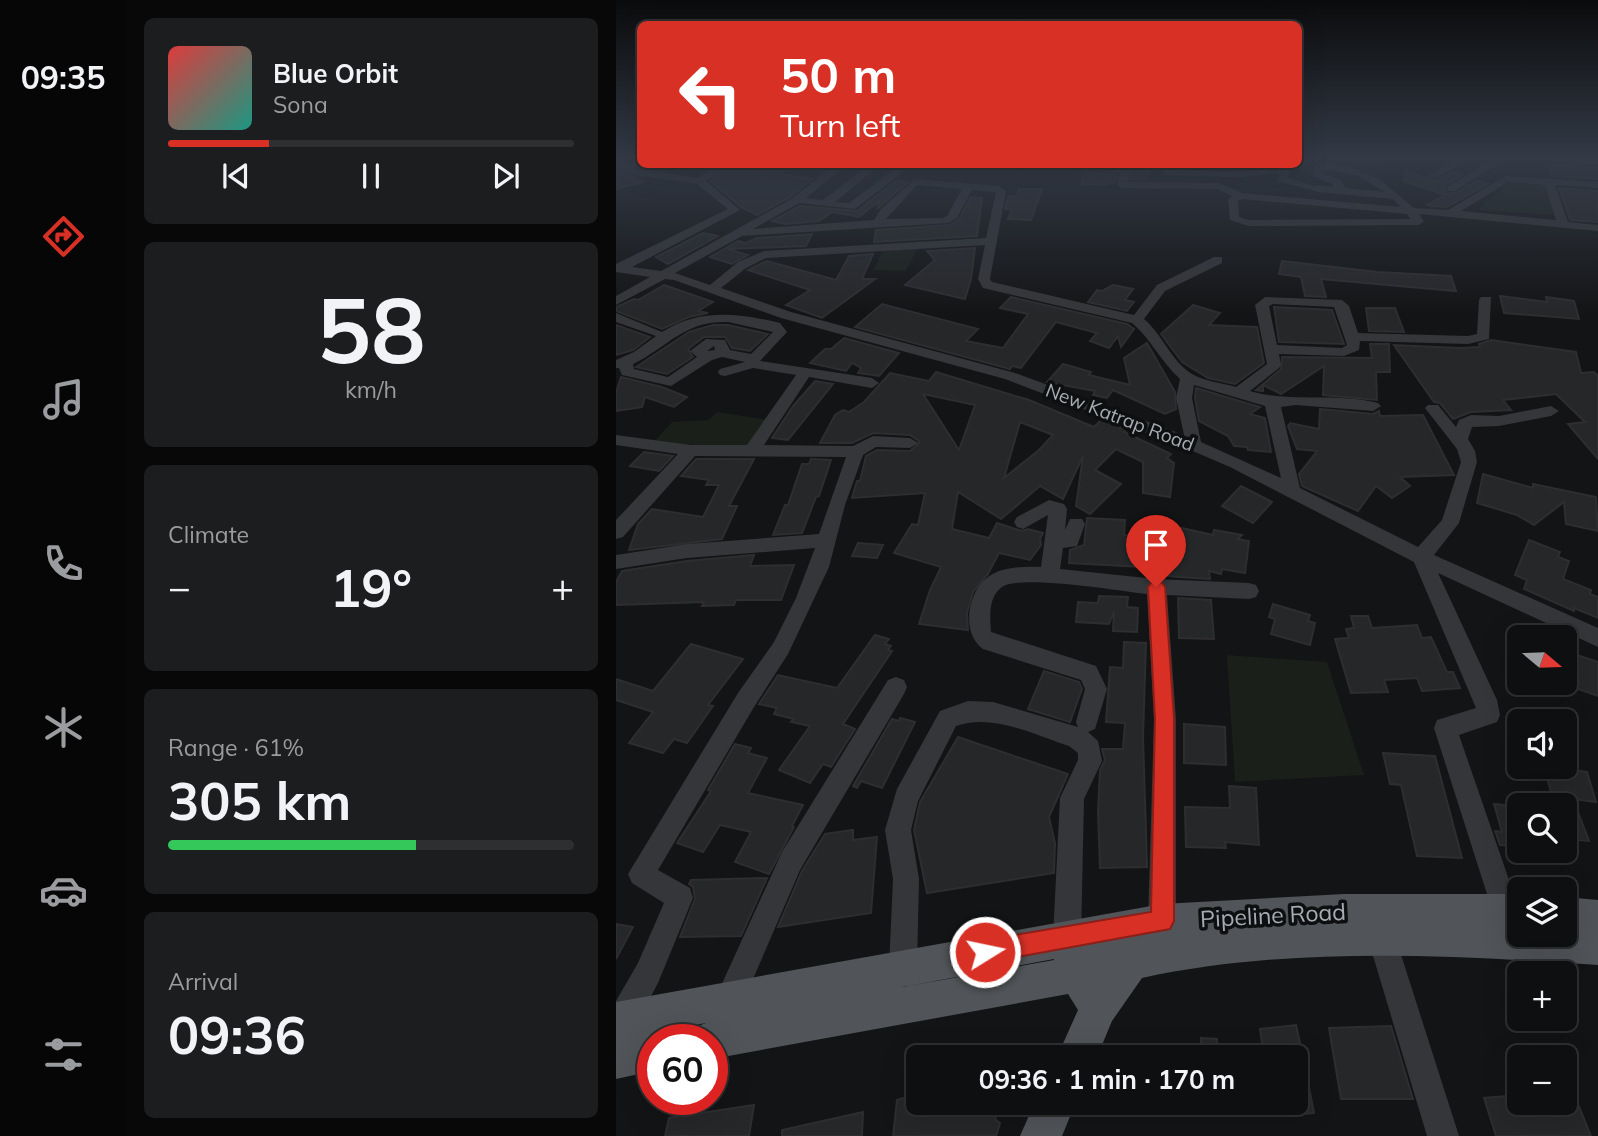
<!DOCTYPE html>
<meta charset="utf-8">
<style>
body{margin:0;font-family:Mulish,sans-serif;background:#1c1d1e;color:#f1f3f6;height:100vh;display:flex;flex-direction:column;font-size:26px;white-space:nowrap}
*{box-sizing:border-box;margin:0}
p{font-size:23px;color:#9b9c9f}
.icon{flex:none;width:38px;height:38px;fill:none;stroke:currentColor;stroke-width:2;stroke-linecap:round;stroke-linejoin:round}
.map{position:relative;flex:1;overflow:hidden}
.drawer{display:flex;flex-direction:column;gap:18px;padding:18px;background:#080809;width:490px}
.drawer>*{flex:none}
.guide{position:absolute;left:21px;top:21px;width:665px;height:147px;border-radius:10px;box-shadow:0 7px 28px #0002,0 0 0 2px #2e2f30;background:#d93025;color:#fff;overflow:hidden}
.needle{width:46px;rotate:109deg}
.controls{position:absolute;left:891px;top:625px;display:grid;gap:14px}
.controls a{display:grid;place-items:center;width:70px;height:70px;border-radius:10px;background:#0e0f10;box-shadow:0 7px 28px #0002,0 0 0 2px #2e2f30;font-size:35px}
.speed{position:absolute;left:21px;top:1024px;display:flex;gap:14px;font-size:35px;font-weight:700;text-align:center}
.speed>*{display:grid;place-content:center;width:91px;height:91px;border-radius:50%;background:#0e0f10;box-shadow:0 7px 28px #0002,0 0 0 2px #2e2f30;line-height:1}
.speed .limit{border:10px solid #d22;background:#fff;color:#111}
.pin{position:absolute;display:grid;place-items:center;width:60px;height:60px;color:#fff;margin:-72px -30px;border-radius:50% 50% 50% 0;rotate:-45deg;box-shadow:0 0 7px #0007}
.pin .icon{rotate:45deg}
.me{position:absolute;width:77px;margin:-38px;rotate:80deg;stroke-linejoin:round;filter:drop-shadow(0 0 5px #0008)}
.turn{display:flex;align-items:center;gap:24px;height:147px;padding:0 28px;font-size:32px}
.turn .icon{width:91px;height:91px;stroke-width:2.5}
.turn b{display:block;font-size:49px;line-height:60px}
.big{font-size:52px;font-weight:700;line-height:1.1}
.drawer .tile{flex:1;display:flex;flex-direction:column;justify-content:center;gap:10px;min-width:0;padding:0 24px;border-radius:10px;background:#1c1d1e}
.drawer .dial{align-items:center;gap:0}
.dial b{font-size:91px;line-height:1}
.song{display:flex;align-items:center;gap:21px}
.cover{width:84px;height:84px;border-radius:10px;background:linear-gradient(135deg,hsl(0 70% 55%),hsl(170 70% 35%))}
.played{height:7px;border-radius:4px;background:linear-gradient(90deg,#d93025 25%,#2e2f30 25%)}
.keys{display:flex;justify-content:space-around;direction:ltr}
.heat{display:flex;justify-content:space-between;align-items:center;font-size:38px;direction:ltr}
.charge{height:10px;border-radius:5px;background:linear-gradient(90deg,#34c759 61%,#2e2f30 0)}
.trip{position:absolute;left:290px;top:1045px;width:402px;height:70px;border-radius:10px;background:#0e0f10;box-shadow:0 7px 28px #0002,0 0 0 2px #2e2f30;font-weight:700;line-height:70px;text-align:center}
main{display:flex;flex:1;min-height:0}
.tab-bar{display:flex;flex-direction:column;width:126px;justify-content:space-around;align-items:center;background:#060606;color:#9b9c9f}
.tab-bar .icon{width:49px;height:49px}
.tab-bar .on{color:#d93025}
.tab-bar b{font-size:32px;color:#f1f3f6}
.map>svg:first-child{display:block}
</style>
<main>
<nav class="tab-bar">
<b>09:35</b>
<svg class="icon on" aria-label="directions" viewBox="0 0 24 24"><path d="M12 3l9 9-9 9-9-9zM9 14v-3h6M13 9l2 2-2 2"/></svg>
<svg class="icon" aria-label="music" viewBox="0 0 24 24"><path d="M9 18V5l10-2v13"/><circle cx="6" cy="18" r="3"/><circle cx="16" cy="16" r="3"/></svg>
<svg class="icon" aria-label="phone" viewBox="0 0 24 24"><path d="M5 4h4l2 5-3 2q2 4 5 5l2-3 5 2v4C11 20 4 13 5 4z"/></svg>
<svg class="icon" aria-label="climate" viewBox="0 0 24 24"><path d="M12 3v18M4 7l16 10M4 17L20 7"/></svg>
<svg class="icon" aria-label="car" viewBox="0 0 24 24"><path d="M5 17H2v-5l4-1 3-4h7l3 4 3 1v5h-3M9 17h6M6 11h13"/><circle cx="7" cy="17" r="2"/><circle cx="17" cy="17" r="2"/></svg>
<svg class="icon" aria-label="filters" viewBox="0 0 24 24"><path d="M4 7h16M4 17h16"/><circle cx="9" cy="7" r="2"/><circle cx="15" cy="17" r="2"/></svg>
</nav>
<section class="drawer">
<div class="tile">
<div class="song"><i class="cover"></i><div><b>Blue Orbit</b><p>Sona</p></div></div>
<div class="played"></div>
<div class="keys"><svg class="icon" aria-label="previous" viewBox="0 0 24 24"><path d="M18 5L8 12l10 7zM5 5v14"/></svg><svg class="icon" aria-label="pause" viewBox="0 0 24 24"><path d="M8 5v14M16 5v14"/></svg><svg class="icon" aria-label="next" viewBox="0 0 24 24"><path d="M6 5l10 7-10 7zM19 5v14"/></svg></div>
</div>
<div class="tile dial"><b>58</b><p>km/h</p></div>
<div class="tile"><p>Climate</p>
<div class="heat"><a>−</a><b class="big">19°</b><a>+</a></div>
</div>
<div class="tile"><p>Range · 61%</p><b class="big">305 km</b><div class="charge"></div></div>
<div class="tile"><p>Arrival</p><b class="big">09:36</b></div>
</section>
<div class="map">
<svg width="982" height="1136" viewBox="0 0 982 1136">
<rect width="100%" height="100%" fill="#131415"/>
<g fill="#1a1f1a">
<path d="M895,182L930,185L941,215L861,210Z"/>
<path d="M268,248L301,249L290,271L258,270Z"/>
<path d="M101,412L153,420L132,449L38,442L56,422L93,420Z"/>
<path d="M611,655L711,662L748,775L619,782Z"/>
</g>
<g fill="#262729" stroke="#2e2e31" stroke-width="2" fill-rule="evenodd">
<path d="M0,156L8,163L3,166L4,169L27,182L0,189Z"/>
<path d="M931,163L982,168V179L936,176Z"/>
<path d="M116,164H177L163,174L196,179L176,196L141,215L125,207L94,181Z"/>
<path d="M513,164H534L530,180L515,179L517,168Z"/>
<path d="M791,171L819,181L837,172L846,175L830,185L828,191L831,194L840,193L861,180L872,184L831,207L815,206L811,205L829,195L788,181Z"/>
<path d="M468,173L501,174L499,182L488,185L465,184Z"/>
<path d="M281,180L292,182L262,208L263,201L243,217L216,212L203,221L170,224L156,221L184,206L241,211Z"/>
<path d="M943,188L982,191V222L954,220Z"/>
<path d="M403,189H426L415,220L392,219L396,210L389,209L391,202L393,196L400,197Z"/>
<path d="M355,197L366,198L361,236L258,242L260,230L334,225L343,219Z"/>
<path d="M87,233L102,236L52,264L40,257Z"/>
<path d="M196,234L190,246L111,249L132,255L116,264L94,257L122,241L130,243L141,238Z"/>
<path d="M359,248L355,279L349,299L289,285L319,260L311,251Z"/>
<path d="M257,254L246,279H259L206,318L170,305L194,290L132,270L151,261L220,280L233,256Z"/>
<path d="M666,261L761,272L835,276L840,291L705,279L710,297L689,296L685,277L663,274Z"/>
<path d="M48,285L97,302L82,311L92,313L73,317L46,329L0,311V307L18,299L22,300Z"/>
<path d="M497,285L517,289L509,300L518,302L511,311L472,302L481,290L486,291Z"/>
<path d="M884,296L931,302L930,297L958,301L963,319L888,313Z"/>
<path d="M395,297L511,324L518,329L505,347L502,336L493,348L474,341L481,333L440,322L405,368L396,366L394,369L239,327L266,304L362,329L350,341L387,348L412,314L384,308Z"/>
<path d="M577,305L604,313L593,325L641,327L648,363L619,384L592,378L566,362L545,334Z"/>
<path d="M658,307L716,310L728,344L663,342Z"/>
<path d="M750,308H779L788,332L753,331Z"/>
<path d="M0,325L34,337L17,350L0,355Z"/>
<path d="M97,325H112L152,334L134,351L116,348L109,337H88L72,349L77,357L51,374L20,367L73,332Z"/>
<path d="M228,338L283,353L263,376L242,373L245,368L236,363L230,371L194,363L209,349H215Z"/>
<path d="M875,340L960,352L965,373L978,372L982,376V459L952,424L969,422L940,394L887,400L895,410L855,412L837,419L824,403L818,402L778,345L844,348L864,347L863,344Z"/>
<path d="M531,343L559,392L560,409L549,414L497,390L491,398L477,395L479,391L431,382L447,364L475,372L473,375L514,385L508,358Z"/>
<path d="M754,344H773L774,372H760L761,400L707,395L708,366L665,394L647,385V391L640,390L665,369L666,357L756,358Z"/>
<path d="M320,372L413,400L478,427L486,419L510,430L508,432L555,454L551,458L558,463L554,497L527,493V462L500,449L479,470L505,484L474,514L460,506L467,456L447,499L424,486L385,519L342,492L336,529L373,538L381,523L406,531L412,529L427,533L424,539L425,545L414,560L383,553L372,574L357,592L351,613L352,630L303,624L314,590L325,567L278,553L296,524L302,525L309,493L236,498L241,481H244L250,456L261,450L294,451L304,442L294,435L257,433L236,443H204L219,415L227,410L233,412L248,402L274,373L313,381ZM307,394L359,405L343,450ZM404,422L437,435L423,450L388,478Z"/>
<path d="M5,377L46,387L71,397L58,407L29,397L26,407L0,411V393Z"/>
<path d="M199,381L217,384L172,440L156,438L177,406Z"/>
<path d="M580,388L644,407L634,414L649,418L655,452L632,450L631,447L618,446L612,436L583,421L579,398Z"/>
<path d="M704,409L757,414L763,411L764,416L807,415L838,475L784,477L794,486L776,498L760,486L742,511L686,486L683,474L701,451L681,449L672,426L674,423L703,429Z"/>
<path d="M28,452L57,456L43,471L14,466Z"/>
<path d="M80,459H138L113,506H121L106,539L13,550L22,524L36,509L87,517L103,485H90L93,480L65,476Z"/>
<path d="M195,459L215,460L203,496L200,497L186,533L157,535L169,505H172L186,464H193Z"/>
<path d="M867,474L917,488V484L980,497L982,531L950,524L948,502L918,525L901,515L861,503Z"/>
<path d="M625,486L656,502L637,523L606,506Z"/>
<path d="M471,518L509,520L508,535L546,536L548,524L597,535L598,530L626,535L622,539L633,541L629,573L606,569L605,574L593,571L594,579L562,577L545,575L546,568L453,563L454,550L468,545Z"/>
<path d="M913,540L944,552L942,557L953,561L947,579L975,590L974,594L982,597V618L958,608V611L908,589L911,580L899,575Z"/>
<path d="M242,543L267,545L261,558L236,556Z"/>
<path d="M138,555L134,566L178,565L165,600H120L118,605L86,606L88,602L0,605V582L6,571L71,561Z"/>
<path d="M483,596L512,597L511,607L522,608L521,632L497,631L498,611L493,624L460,622L462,602L482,603Z"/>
<path d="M562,598L595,600L598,639L563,638Z"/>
<path d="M657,604L694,615L692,621L699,623L694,645L655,634L659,619L653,617Z"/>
<path d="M735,616H752L756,628L801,625L806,638L815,637L831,672H837L844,688L806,691L801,678L768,680L772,692L735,693L719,639L733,638L730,629L738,628Z"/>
<path d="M259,635L273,639L269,644L275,646L272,650L276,651L227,724L239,729L215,767L207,764L194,783L163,770L194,726L175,722L178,719L158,714L161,708L143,704L162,675L221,688Z"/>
<path d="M508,642L530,643L527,737L531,867L484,868L482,811L484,770L489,760L486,749H507L509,723L490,722L494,667L507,668Z"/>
<path d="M75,644L127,659L92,705L97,706L71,743L58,739L47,753L13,743L37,712L0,700V679L37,691Z"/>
<path d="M958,654L982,662V696L948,684V658L958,662Z"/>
<path d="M428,671L463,682L466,689L454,722L412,709Z"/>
<path d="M284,718L299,722L266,788L245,781L241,788L237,786L276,719L283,721Z"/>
<path d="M568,724L609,727L610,765L568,763Z"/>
<path d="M342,737L452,774L433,817L439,843L438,873L311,893L298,830L304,802Z"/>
<path d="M119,744L135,748L132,753L151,758L132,793L187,805L176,826L178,827L153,874L119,862L135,832L104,825L87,852L61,843L95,791L92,790Z"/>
<path d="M767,753L819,756L846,858L801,856L785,785L774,784Z"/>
<path d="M928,766L971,772L980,802L957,799L973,841L948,839V798L936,796Z"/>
<path d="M613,786L640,788L643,845L609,842L610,848L570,847L569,807L614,808Z"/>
<path d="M878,804L899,806L903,813V847L884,845L879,831L886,832Z"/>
<path d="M237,830V840L261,837L255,913L162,927L186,871L209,834Z"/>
<path d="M151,878L125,936L64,937L79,899L77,887L73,884L75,880Z"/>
<path d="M0,924L17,927L0,959Z"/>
<path d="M680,1025L687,1057H648L644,1029Z"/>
<path d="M775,1026L797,1099H725L713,1028Z"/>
<path d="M585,1038L601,1039V1057H585Z"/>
<path d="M687,1057L698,1113L681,1115V1058Z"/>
<path d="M948,1070L975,1136H880L868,1098L903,1095V1102H948Z"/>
<path d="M303,1093V1102H385L379,1119L384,1123L380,1136H277L281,1100Z"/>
<path d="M138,1105L133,1136H49L53,1118Z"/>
<path d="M247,1112L246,1136H166V1130Z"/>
</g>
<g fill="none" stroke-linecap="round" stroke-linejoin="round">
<g fill="#353639" fill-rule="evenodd">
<path d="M720,156L762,159L767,162L762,165L724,160Z"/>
<path d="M848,156H860L820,178L811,176Z"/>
<path d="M872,156H883L888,160L839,191H831V187L876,160Z"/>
<path d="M904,156L982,159V165L909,159Z"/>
<path d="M22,158L24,164L17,167L22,169L82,178L102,164H114L90,181L124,210L16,267L45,271L177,198L219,164H231L190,198L207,200L254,164H266L219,202L233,203L285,164H297L239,209L183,203L137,229L258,220L265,209L299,179L383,186L390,191L374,279L376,282L518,315L541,285L598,257H606V263L549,291L528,319C547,335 555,361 576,374C588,381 606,383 620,387L651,364L639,305L649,297L726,300L733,306L742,333L852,336L861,334L863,300L865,297H875L873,339L852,344L744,341L743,350L728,356L663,354L665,365L663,368L634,391C675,403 720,392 762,403L765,406L757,411L680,405L665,407L684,488L802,547L826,520L845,462L841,449L809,408L812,405H822L840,427L843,420L855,415L883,416L935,406L943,411L935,416L883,426L856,427L852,439L859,451L861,462L843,523L818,555L982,628V647L822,573L881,700L884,715L881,722L843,735L903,909L899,919L889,923L879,919L818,728L821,720L860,708L798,562L614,467L572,449L389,379L165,318L58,280L49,279L0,305V296L34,277L0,272V264L112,209L81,184L19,175L5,167ZM301,185L346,189L331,216L327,218L270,219ZM356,190L380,192L370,238L148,251L122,262L94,285L59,273L126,236L333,223L341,218ZM369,245L362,279L367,288L516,323C535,339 545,362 564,379L560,398L568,435L399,373L175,312L105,288L130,268L150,258ZM657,304L718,307L731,345L726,348L661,345L653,306ZM578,385L649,406L665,478L585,442L576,398Z"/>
<path d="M382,164L510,166L515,169L512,182L603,183L626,193L785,207L777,199L702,192L662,181L663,173L624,177L551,175L546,172V164H556V169C589,171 625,175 658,168V164H676L672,178L694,185L717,187V184L696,176L699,166L716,164L734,167L763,179L798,208L832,210L890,176L982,182V188L939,185L952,222L982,225V231L803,214L808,222L802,225L633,226L614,220L612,200L616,196L601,189L506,188L501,185L504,172L387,167ZM716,170L742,176L769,192L729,188L725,180L706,174L707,171ZM892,182L929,185L940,220L845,211ZM626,199L791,214L794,219L633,220L623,217L622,201Z"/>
<path d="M0,313L46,332C83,308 122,313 164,323L171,332L144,361L256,378L263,383L256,388L193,377L148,445L237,446L257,436L294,438L302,443L294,448L260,447L247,455L229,505L213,567L172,654L138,707L42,870L74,888L77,898L42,983L17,1030L6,1034L0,1031V1001L22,963L48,903L16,883L12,874L122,693L158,642L180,598L199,548L71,558L0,569V555L71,544L203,534L230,457L79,456L7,537L0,539V520L62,454L0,445V435L75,445H131L180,375L137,368L109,376L104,375L102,372L104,369L129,362L106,357L96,360L55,386L6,375L3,368H0V360L18,352L40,336L0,322ZM112,322L157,332L135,354L114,350L109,340L90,339L74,351L81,357L52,377L18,369L17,364C54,346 67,321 112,322ZM98,346L99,350L91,351Z"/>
<path d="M433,500L448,504L451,509L449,530L454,519H466L469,524L461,546L447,548L444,569L540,579L633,583L640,585L643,591L640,597L633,599L551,595L560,719V921L556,931L546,935L536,931L532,921L538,719L531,594C504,591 404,574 386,587C372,597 374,617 375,632L480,666L491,689L479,729L472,732L482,741L486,761L468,799L465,937L461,947L451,951L441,947L437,937L444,798L462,760V753L453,746C419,735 376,713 340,726L302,801L295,830L303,879L301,967L297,977L287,981L277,977L273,967L277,879L269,830L281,789L324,711L352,701L377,702L462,727L460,722L469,689L465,680L367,649C345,634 351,592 372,577C385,567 409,566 425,567L432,515L407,529L401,527L398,522L401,517Z"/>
<path d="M280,677L288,680L291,687L288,694L184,870L124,1009L114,1014L104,1009L99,999L166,852L272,680Z"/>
<path d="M766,925L776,929L780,939L843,1136H811L752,939L756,929Z"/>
</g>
<g fill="#515458" fill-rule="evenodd">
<path d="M728,894H903V934H948V897L982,900V965C833,955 673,946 526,978L496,1021L481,1057H441L462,1010L452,994L96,1059V1040H77L82,1026L90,1023L38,1033L51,1040H37V1071L0,1079V1002L546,904ZM438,959V960L286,987Z"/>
<path d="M419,1102H460L446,1136H404Z"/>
</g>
</g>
<linearGradient id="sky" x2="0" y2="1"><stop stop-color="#0a0b0c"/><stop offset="0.5" stop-color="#333a46"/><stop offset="1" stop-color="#333a46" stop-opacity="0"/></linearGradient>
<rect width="982" height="315" fill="url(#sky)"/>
<path fill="#d93025" stroke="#8d1f18" stroke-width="2" d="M540,581L546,583L549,587L558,719V921L554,929L369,963L361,960L357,952L361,944L369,940L535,912L539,719L532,587L535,583Z"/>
<g text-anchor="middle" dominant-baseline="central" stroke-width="7" stroke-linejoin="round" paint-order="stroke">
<g font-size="19" fill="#a7acb4" stroke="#0e0f10">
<text transform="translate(504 417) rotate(21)">New Katrap Road</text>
</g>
<g font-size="23" fill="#a7acb4" stroke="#0e0f10">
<text transform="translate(657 915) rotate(-3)">Pipeline Road</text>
</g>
</g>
</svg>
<div class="controls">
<a><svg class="needle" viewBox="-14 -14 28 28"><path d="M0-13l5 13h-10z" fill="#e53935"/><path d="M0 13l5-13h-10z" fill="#9b9c9f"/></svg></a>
<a><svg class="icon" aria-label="sound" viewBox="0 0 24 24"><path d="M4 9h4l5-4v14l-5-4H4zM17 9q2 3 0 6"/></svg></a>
<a><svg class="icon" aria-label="search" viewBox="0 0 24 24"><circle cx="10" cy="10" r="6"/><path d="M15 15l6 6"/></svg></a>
<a><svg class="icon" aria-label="layers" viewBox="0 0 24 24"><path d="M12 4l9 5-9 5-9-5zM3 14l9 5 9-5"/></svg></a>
<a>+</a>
<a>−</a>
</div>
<div class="speed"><div class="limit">60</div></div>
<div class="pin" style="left:540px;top:587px;background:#d93025"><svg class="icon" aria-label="arrive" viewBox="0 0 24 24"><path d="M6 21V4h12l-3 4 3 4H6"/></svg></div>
<svg class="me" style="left:369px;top:952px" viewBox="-20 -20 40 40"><circle r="17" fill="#d93025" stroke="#fff" stroke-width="3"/><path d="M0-11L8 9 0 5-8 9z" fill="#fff"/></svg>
<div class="trip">09:36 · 1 min · 170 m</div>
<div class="guide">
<div class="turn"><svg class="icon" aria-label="left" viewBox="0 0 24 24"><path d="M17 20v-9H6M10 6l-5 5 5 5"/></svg><div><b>50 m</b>Turn left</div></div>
</div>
</div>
</main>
